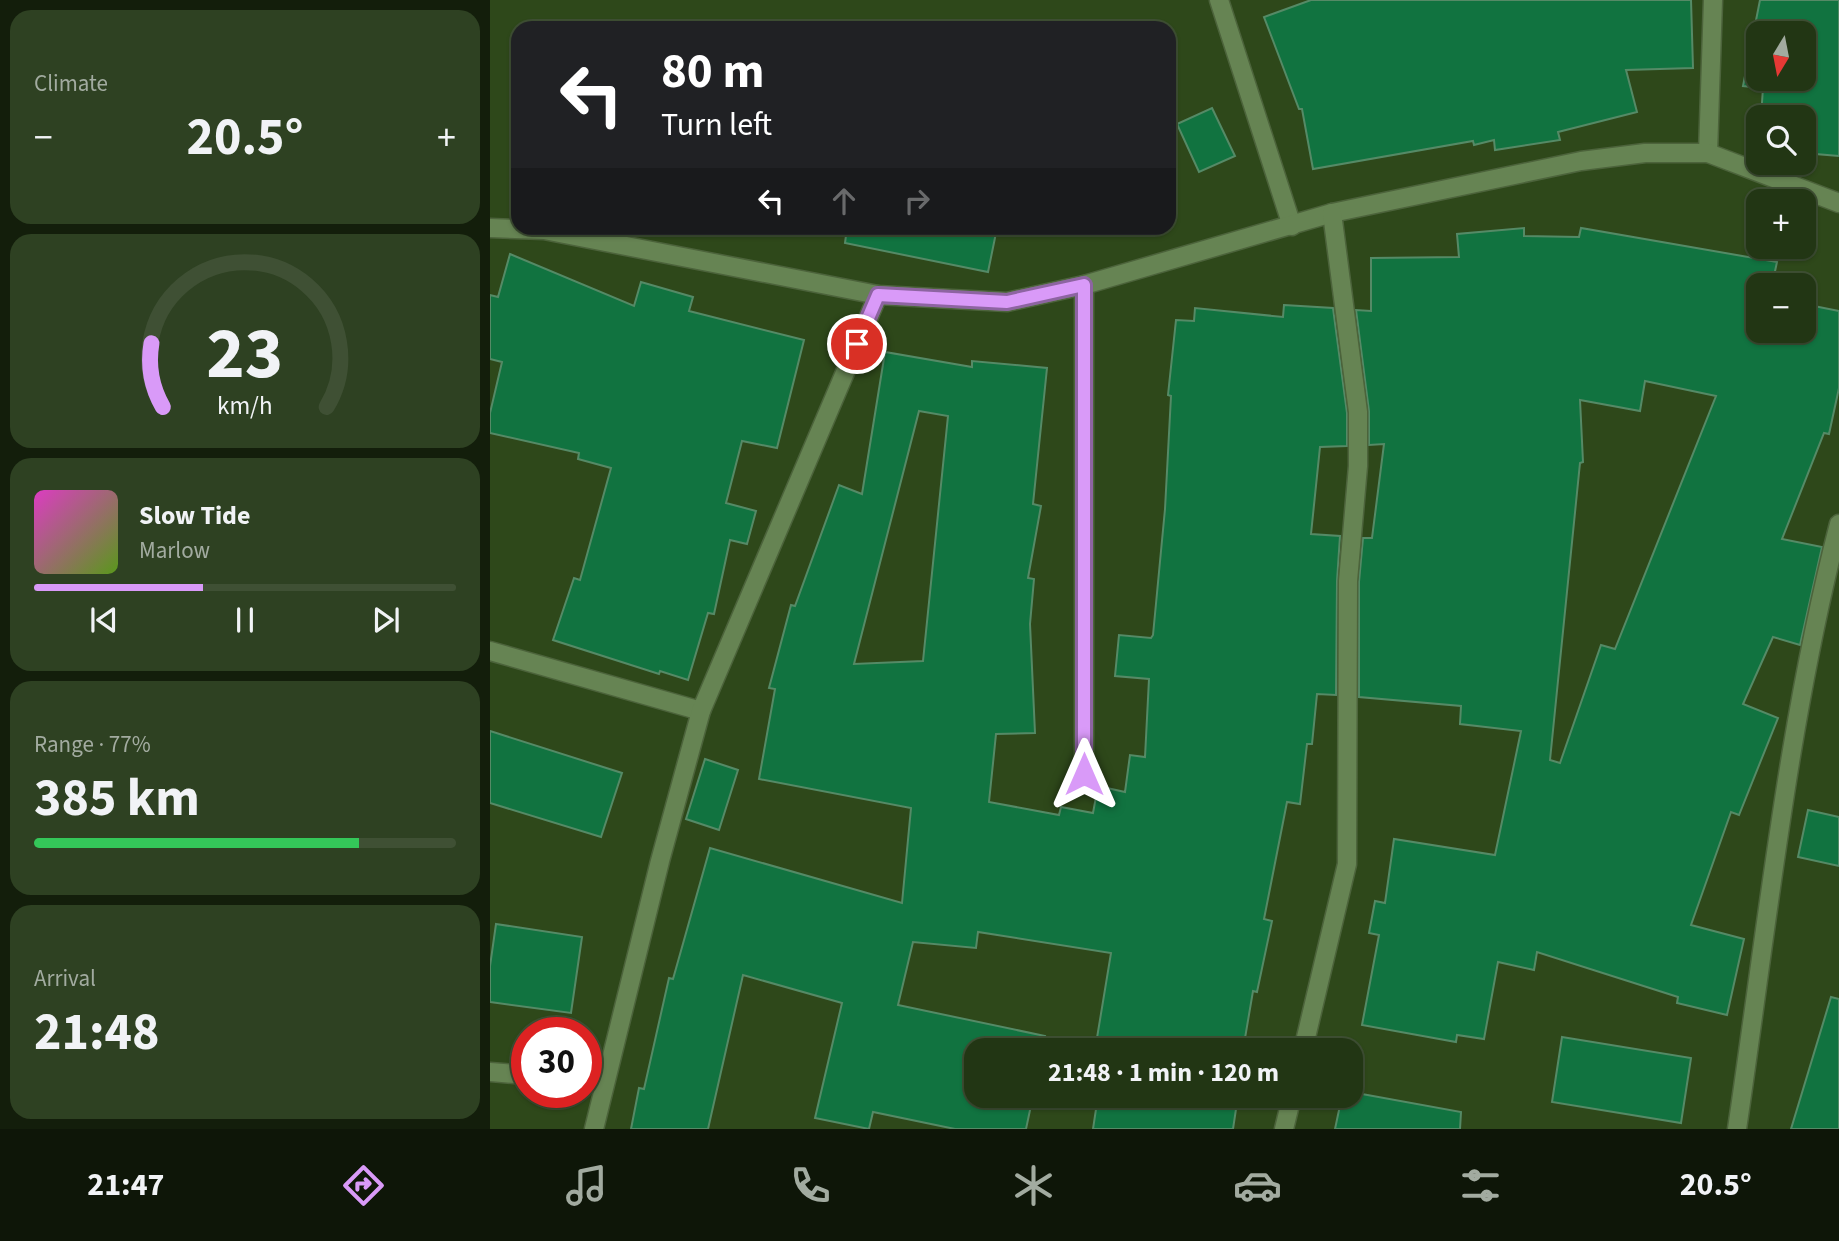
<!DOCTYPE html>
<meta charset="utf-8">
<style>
body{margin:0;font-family:"Source Sans 3",sans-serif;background:#2e4122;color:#f1f3f6;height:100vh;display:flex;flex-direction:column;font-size:26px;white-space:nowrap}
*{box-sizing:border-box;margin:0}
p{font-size:23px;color:#a2aba0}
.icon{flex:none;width:38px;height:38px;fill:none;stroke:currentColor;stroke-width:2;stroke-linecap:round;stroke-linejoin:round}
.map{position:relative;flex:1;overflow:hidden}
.sheet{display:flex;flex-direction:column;gap:10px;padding:10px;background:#131e0b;width:490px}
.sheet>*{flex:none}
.banner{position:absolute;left:21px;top:21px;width:665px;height:214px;border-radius:21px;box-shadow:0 2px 5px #0004,0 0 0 2px #3f5034;background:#202124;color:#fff;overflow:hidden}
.needle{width:46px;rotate:190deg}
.controls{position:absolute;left:1256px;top:21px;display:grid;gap:14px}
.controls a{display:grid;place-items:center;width:70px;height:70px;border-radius:14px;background:#223614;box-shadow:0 2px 5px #0004,0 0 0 2px #3f5034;font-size:35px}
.speed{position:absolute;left:21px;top:1017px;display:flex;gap:14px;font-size:35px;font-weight:700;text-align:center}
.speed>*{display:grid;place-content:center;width:91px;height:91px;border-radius:50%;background:#223614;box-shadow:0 2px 5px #0004,0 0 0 2px #3f5034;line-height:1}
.speed .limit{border:10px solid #d22;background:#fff;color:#111}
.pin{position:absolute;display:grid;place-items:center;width:60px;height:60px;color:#fff;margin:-30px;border:4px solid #fff;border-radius:50%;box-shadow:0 2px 7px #0007}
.me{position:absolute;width:77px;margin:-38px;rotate:0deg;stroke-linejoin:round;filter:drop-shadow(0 0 5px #0008)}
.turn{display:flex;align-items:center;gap:24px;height:147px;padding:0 35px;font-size:32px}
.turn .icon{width:91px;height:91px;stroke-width:2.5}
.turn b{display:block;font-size:49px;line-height:60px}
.lanes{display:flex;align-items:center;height:66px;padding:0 35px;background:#0003;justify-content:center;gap:35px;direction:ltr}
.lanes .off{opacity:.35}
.big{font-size:52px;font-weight:700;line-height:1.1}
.sheet .widget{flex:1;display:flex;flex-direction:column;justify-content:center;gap:10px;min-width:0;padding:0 24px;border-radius:21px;background:#2e4122}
.sheet .dial{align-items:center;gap:0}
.dial svg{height:182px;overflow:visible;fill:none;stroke:#3f5034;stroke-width:7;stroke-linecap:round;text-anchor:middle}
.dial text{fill:#f1f3f6;stroke:none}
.song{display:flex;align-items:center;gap:21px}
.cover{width:84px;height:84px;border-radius:10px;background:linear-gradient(135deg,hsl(310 70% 55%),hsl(90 70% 35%))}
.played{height:7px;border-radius:4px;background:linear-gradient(90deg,#d99af8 40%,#3f5034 40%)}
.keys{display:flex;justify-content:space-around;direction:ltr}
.heat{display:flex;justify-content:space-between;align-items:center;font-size:38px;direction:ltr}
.charge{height:10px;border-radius:5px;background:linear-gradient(90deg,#34c759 77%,#3f5034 0)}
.trip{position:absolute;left:474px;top:1038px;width:399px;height:70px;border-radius:21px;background:#223614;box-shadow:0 2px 5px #0004,0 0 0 2px #3f5034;font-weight:700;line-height:70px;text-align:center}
.tab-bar{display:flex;height:112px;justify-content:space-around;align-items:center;background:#0e1608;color:#a2aba0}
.tab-bar .icon{width:49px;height:49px}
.tab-bar .on{color:#d99af8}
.tab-bar b{font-size:32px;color:#f1f3f6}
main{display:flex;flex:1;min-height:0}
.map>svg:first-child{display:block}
</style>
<main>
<section class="sheet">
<div class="widget"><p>Climate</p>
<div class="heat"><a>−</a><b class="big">20.5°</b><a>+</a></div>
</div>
<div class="widget dial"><svg viewBox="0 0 100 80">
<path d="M14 69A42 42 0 1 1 86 69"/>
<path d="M14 69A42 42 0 0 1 9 41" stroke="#d99af8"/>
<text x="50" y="56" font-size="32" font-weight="700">23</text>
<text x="50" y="72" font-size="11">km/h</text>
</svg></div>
<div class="widget">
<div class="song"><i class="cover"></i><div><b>Slow Tide</b><p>Marlow</p></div></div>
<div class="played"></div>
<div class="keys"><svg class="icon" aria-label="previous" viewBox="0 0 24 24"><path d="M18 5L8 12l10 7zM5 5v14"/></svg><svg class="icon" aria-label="pause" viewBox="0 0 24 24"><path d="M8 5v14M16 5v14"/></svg><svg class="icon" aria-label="next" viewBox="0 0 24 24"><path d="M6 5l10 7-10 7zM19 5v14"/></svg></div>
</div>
<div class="widget"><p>Range · 77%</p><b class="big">385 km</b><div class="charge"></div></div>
<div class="widget"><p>Arrival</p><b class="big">21:48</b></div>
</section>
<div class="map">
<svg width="1349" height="1129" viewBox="0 0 1349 1129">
<rect width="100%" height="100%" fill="#2e481a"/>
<g fill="#117340" stroke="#558a66" stroke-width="2" fill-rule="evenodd">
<path d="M821,0H1201L1203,68L1136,70L1147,112L1068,132L1070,140L1005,150L1004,140L984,145L983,141L823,169L812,109H809L774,17Z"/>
<path d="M1270,0H1349V156L1314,153V117H1271L1273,88L1253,86ZM1269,33H1314V79H1269Z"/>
<path d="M722,108L745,156L709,172L687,124Z"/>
<path d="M357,228H507L498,272L355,243Z"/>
<path d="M1034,228V236L1089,237L1091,228L1287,262L1282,285H1269V331H1314V304L1349,311V388L1339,434L1334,433L1292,539L1332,547L1310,645L1283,637L1253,704L1288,718L1249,815L1241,812L1201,925L1254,939L1237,1015L1187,1003L1188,997L1047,952L1044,970L1008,962L994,1039L967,1035L966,1042L872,1025L889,935L879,933L885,901L895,903L904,839L1005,855L1031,731L970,724L971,706L869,697V582L873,538H882L894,444L879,445V411L866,310L881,311V258L969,257L967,234ZM1155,381L1226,396L1125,649L1111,645L1070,763L1060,760L1090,463L1093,462L1090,400L1150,411Z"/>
<path d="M20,254L144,306L151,282L203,297L199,311L314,340L287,448L252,441L236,503L266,511L257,544L240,540L224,614L218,613L198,680L170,671L169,674L63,640L84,578L90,580L121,468L88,459L89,453L0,433V413L12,362L0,359V295L8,297Z"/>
<path d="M794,305L843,308L857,413V446L830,447L821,534L850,536L847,581L846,695L827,694L822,744H817L810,804L797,802L774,919L782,921L767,992L763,991L753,1050H605L621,953L488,932L486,948L423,942L408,1005L555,1036L552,1050H486V1096H543L536,1129H465L383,1112L379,1129L325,1118L352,1003L253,975L218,1129H141L149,1088L154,1089L179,978L183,979L220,848L412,903L421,808L269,779L285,689L279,688L301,605L305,606L349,485L372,494L395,352L482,367V361L557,368L543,504L551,506L538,578L544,579L540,624L545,733L506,734L499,802L569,815L571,807L603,813L608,786L635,792L640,755L655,757L659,679L625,676L629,635L661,638L663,635L675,509L681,396L678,395L686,320L704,321L705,308L793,317ZM429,411L458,416L433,661L364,664Z"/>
<path d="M0,731L132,773L111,837L0,803Z"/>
<path d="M215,759L248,770L229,830L196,819Z"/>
<path d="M1318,810L1349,817V866L1308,857Z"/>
<path d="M6,924L92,937L81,1013L0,1002V966Z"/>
<path d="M1341,997L1349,999V1129H1301Z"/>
<path d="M1072,1037L1201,1058L1191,1123L1062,1102Z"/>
<path d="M861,1092L971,1112L970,1129H845L852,1096H861Z"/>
<path d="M608,1096H748L743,1129H603Z"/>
</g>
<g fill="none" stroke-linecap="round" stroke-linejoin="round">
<defs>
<g id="minor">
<path d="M729,0L802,226"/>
<path d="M1218,153L1223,0"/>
<path d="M0,228L54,230L388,295L517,302L594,285L842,213L1091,161L1155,153H1218L1349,203"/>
<path d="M594,285V774"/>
<path d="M0,651L211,711"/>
<path d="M813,1050L857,864L858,581L868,466V412L842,213"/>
<path d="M0,1072L37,1075"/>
<path d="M96,1079L114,1081"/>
<path d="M104,1129L170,861L211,711L388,295"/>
<path d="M794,1129L802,1096"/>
<path d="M1247,1129C1277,927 1298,721 1349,524"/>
</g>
</defs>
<use href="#minor" stroke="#4c633b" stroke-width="21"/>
<use href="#minor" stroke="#668453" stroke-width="18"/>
</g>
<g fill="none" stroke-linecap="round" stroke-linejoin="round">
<defs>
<path id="route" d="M367,344L388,295L517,302L594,285V774"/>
</defs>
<use href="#route" stroke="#8d64a1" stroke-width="18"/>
<use href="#route" stroke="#d99af8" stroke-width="12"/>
</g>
</svg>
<div class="controls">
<a><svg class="needle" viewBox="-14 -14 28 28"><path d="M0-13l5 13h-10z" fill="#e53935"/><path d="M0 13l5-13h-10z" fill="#a2aba0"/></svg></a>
<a><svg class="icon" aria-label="search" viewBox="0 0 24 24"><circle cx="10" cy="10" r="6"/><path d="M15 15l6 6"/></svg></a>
<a>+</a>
<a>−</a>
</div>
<div class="speed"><div class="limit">30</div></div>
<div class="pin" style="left:367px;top:344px;background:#d93025"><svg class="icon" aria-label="arrive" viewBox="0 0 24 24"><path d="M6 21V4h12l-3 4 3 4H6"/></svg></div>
<svg class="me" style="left:594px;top:774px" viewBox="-20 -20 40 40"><path d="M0-17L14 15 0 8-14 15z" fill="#d99af8" stroke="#fff" stroke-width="4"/></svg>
<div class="trip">21:48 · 1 min · 120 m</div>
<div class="banner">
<div class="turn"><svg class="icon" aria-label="left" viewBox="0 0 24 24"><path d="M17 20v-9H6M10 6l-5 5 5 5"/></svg><div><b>80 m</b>Turn left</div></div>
<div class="lanes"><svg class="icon" aria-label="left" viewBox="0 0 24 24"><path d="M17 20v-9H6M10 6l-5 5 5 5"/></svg><svg class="icon off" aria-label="ahead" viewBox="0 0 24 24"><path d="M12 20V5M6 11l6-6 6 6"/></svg><svg class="icon off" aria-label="right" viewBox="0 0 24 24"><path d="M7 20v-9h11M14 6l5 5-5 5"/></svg></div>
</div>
</div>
</main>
<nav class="tab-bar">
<b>21:47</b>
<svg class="icon on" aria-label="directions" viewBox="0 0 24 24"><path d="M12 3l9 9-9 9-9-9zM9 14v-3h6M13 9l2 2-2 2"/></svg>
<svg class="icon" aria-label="music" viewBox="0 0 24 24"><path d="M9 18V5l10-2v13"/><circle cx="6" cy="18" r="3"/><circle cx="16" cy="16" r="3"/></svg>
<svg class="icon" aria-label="phone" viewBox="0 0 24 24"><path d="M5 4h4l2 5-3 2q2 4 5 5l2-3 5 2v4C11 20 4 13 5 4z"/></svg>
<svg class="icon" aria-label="climate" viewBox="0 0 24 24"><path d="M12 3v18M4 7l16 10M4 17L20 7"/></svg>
<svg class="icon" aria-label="car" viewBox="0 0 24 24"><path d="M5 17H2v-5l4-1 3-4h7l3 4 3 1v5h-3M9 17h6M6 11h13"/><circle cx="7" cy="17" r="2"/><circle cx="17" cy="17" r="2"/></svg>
<svg class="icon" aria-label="filters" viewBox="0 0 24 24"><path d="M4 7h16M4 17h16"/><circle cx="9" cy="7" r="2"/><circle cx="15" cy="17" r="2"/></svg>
<b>20.5°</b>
</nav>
